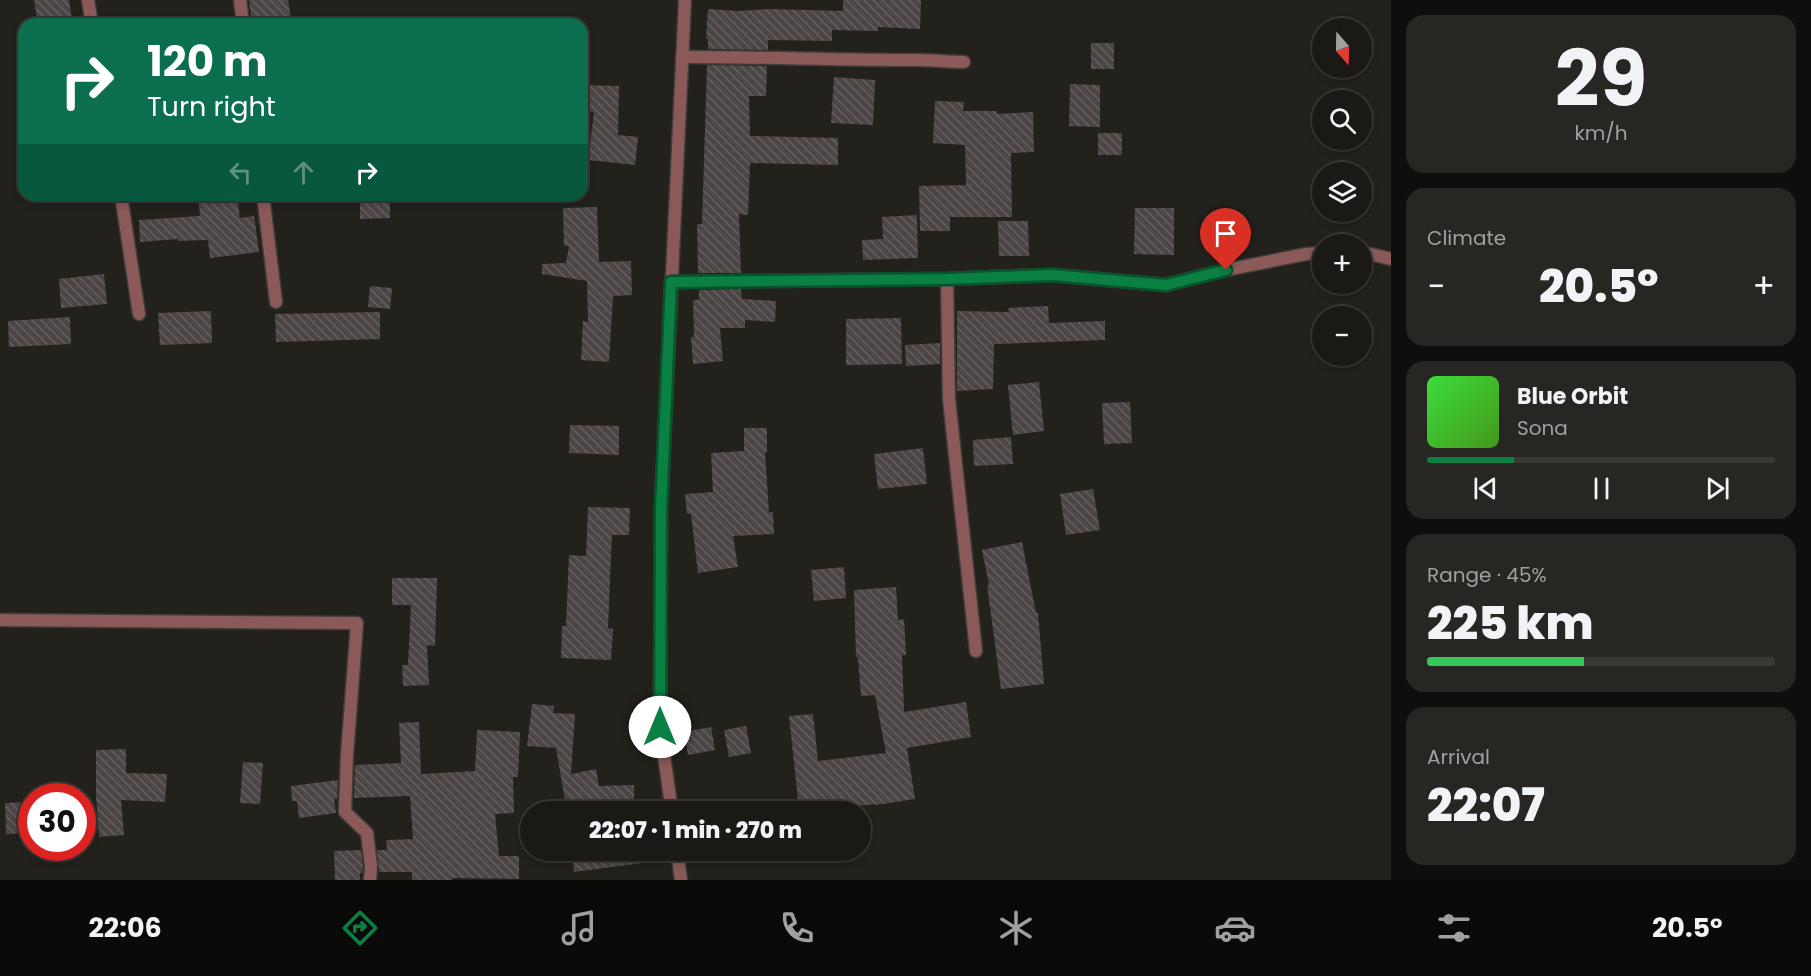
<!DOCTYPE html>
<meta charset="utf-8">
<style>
body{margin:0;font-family:Poppins,sans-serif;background:#272622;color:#f1f3f6;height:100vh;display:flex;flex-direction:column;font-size:22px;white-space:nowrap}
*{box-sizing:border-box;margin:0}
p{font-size:20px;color:#9fa0a0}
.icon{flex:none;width:33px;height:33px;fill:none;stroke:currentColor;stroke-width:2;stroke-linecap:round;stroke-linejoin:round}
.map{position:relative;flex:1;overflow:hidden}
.details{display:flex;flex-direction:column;gap:15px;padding:15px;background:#0e0e0c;width:420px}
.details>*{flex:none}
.hud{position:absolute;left:18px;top:18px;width:570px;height:183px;border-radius:18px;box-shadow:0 3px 9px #0003,0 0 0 2px #383834;background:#0b6e4f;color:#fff;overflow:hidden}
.needle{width:39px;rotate:160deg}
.controls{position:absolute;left:1312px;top:18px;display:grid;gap:12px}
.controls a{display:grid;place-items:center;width:60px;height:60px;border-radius:50%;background:#1a1915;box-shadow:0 3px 9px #0003,0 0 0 2px #383834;font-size:30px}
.speed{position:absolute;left:18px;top:783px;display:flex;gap:12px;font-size:30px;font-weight:700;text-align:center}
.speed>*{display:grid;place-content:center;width:78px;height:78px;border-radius:50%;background:#1a1915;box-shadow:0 3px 9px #0003,0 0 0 2px #383834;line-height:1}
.speed .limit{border:9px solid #d22;background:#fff;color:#111}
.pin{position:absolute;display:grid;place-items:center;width:51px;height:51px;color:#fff;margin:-62px -26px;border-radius:50% 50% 50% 0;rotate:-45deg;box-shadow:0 0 6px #0007}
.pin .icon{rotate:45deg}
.me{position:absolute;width:66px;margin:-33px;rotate:0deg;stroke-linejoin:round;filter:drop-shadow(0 0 4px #0008)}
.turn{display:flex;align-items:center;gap:21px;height:126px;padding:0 30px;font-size:27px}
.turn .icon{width:78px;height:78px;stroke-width:2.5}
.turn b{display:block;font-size:42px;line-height:51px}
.lanes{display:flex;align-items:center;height:57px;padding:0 30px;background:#0003;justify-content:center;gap:30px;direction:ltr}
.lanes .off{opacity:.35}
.big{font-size:45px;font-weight:800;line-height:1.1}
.details .tile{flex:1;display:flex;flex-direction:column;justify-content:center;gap:9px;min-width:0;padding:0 21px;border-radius:18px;background:#272622}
.details .dial{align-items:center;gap:0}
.dial b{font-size:78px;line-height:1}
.song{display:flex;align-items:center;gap:18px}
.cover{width:72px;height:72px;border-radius:9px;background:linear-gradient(135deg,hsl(120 70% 55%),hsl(100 70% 35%))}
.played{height:6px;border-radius:3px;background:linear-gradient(90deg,#0b8043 25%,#383834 25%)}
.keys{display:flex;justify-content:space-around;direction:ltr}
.heat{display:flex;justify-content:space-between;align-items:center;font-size:33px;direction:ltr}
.charge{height:9px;border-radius:4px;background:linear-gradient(90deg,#34c759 45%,#383834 0)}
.trip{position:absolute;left:520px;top:801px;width:351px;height:60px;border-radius:30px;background:#1a1915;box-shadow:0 3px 9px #0003,0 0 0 2px #383834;font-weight:800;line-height:60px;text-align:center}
.tabs{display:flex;height:96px;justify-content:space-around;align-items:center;background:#0a0a08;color:#9fa0a0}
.tabs .icon{width:42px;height:42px}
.tabs .current{color:#0b8043}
.tabs b{font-size:27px;color:#f1f3f6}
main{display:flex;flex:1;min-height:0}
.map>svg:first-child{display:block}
</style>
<main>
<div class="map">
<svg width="1391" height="880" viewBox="0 0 1391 880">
<defs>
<pattern id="building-back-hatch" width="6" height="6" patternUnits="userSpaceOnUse" patternTransform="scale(1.5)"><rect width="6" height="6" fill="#4c4545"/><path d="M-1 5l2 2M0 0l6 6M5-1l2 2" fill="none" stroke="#655f5f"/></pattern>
</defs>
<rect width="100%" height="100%" fill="#22211c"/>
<g fill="url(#building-back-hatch)">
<path d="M34,0H69L73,24H38Z"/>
<path d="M249,0H288L292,24H252Z"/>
<path d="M843,0H921L920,29L878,27V31L832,30V41L768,40V50L708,49V39H706L708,9L739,11L769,9L843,11Z"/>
<rect x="1091" y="43" width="23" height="26"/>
<path d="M707,65L767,66L766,96H749L750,136L838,138V165L750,163L748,215L739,214L741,273H698L697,224H702Z"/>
<path d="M834,77L875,80L873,125L831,123Z"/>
<path d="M1070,84L1100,85V127L1069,126Z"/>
<path d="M585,85L619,86L618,135L638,137L635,165L588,160L594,112L585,111Z"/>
<path d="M935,101L964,102L963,111H997V114L1033,112L1034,152L1011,153L1012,217H950V231H920L919,186L966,185L965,145L933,143Z"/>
<rect x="1098" y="133" width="24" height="22"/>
<path d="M198,195H237L240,218L254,216L259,252L210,258L208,240L178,241V239L140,242L139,220L200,216Z"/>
<path d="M360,195H390V218L360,219Z"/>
<path d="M597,207L599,262L631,261L632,295L613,296L609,362L581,360L583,321L588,322L587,281L542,274V264L566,263L569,246H564L563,208Z"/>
<path d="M1135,208H1174V255L1134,254Z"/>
<path d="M917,215L918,258L863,260L862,240L883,239L882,217Z"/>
<path d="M998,221H1028L1029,256H999Z"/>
<path d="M104,274L107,304L61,308L59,279Z"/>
<path d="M370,286L392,288L390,309L368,307Z"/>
<path d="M741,289L742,299L776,301L775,322L745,320V328H720L723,361L693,364L691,337H694L693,300H699V290Z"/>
<path d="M1048,306L1049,323L1105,321V340L994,344L993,389L957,391V311L1009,312L1008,308Z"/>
<path d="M211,311L212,343L160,345L158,313Z"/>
<path d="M380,312V339L276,342L275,314Z"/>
<path d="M70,317L71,344L9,347L8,321Z"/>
<path d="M901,318L902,364L846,365V319Z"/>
<path d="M940,343V364L906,366L905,345Z"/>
<path d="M1039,382L1044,431L1013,435L1008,385Z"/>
<path d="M1130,402L1132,443L1104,444L1102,403Z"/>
<path d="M570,425L619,426V455L569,453Z"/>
<path d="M744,428H767V452H765L769,512H773L774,534L733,536L738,567L698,573L691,514H687L685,494L713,492L711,453L744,451Z"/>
<path d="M1011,437L1013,464L974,466L973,440Z"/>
<path d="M923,448L927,484L878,489L874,454Z"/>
<path d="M1093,489L1100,530L1066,535L1060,494Z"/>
<path d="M588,507L630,508L629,535H612L608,628L613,629L611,660L561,658L562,626H566L569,555L586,556Z"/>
<path d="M1022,542L1036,613H1038L1044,684L1001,689L987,585H989L982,550Z"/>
<path d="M844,567L846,598L814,601L811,570Z"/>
<path d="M392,578H437L435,646L427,645L429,685L403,686L402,665H408L411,605H392Z"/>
<path d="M896,587L898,620L904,619L906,655H902L904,712L966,702L971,737L907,748L915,799L876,805L875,804L841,808L840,805L799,809L789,716L813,714L818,761L886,753L875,695L861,696L858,657H856L854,590Z"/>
<path d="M532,704L554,706L553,713L575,714L571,774L596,769L599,786L634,785V812H567L556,748L527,746Z"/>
<path d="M419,722L421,774L475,771L477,730L520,732L518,777H513L514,813L495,814L499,856H519V879L452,878V880H412V872H379L377,850H387L386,840L413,839L410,796L354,798L355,765L401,763L399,723Z"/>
<path d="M746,726L751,753L729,757L724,730Z"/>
<path d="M711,727L715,750L688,755L684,732Z"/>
<path d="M126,749V773L167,774L165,802L121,800L124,835L99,837L96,796V750Z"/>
<path d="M243,762L263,763L260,804L240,803Z"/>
<path d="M338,780L337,799H334L336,813L299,818L297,801H292L291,786Z"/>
<path d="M32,802V833L6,834L5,803Z"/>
<path d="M361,850L363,866L362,873H360V880H335L334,851Z"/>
<path d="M572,850H641L642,863L574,872Z"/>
</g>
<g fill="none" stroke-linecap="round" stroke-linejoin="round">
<defs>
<g id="minor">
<path d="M88,0L92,24"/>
<path d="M240,0L243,24"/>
<path d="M682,57C761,57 839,60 918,60C933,60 949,62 964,62"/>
<path d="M121,195L139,314"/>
<path d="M263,195L276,302"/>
<path d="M1362,252L1391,259"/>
<path d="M947,279L949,399L976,651"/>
<path d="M671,282L947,279L1052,275L1166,285L1226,270L1306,254L1323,253"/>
<path d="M0,620L357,623L347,755L345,812L367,833L371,866L370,880"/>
<path d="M672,812L660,727L661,509L685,0"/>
<path d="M677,850L681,880"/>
</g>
</defs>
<use href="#minor" stroke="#3e3d39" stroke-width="15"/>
<use href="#minor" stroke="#8a5958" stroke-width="12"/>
</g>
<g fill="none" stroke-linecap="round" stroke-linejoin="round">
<defs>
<path id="route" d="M660,727L661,509L671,282L946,279L1052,275L1166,285L1226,270"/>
</defs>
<use href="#route" stroke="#07532c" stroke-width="15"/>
<use href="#route" stroke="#0b8043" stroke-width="10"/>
</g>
</svg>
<div class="controls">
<a><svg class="needle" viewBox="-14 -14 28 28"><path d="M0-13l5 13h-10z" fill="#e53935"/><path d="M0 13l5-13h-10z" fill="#9fa0a0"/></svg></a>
<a><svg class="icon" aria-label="search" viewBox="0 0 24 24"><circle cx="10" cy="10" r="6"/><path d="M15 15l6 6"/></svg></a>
<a><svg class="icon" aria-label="layers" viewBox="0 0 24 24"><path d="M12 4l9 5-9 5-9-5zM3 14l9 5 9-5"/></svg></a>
<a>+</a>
<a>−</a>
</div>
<div class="speed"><div class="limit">30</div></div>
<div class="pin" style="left:1226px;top:270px;background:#d93025"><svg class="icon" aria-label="arrive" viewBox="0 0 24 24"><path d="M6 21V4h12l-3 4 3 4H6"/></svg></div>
<svg class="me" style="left:660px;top:727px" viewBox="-20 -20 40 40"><circle r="19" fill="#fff"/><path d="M0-13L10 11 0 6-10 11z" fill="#0b8043"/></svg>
<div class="trip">22:07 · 1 min · 270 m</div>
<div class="hud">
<div class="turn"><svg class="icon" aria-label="right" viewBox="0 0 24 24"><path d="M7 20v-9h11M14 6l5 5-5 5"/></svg><div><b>120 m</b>Turn right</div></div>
<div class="lanes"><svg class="icon off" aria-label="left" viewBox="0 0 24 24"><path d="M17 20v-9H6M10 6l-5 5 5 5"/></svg><svg class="icon off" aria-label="ahead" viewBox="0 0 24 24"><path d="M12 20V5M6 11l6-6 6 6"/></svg><svg class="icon" aria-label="right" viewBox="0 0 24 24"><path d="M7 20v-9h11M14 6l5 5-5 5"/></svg></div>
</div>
</div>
<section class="details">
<div class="tile dial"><b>29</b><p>km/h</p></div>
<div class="tile"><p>Climate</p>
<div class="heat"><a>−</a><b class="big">20.5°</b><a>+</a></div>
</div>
<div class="tile">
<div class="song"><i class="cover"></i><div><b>Blue Orbit</b><p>Sona</p></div></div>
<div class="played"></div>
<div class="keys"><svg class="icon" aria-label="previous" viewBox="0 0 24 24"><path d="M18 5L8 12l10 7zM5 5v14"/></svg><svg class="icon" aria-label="pause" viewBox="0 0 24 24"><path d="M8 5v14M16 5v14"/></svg><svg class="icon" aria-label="next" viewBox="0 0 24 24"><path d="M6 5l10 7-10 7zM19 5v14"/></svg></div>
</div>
<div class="tile"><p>Range · 45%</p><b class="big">225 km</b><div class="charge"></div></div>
<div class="tile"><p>Arrival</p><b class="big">22:07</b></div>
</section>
</main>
<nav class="tabs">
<b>22:06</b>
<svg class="icon current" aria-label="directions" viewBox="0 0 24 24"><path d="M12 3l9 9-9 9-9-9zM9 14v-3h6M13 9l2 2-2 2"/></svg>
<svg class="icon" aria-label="music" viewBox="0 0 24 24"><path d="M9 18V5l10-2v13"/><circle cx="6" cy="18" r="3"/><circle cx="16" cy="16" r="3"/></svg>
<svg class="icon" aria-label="phone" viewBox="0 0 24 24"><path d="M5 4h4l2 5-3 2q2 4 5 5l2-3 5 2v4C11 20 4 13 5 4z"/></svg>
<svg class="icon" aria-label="climate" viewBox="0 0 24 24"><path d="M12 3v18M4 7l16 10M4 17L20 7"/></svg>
<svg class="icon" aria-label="car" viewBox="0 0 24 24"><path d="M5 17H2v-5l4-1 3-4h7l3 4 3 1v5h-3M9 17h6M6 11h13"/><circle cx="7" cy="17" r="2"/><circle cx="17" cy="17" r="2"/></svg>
<svg class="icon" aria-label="filters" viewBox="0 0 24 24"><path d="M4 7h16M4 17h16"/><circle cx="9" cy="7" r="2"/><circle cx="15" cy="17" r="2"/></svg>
<b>20.5°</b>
</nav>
